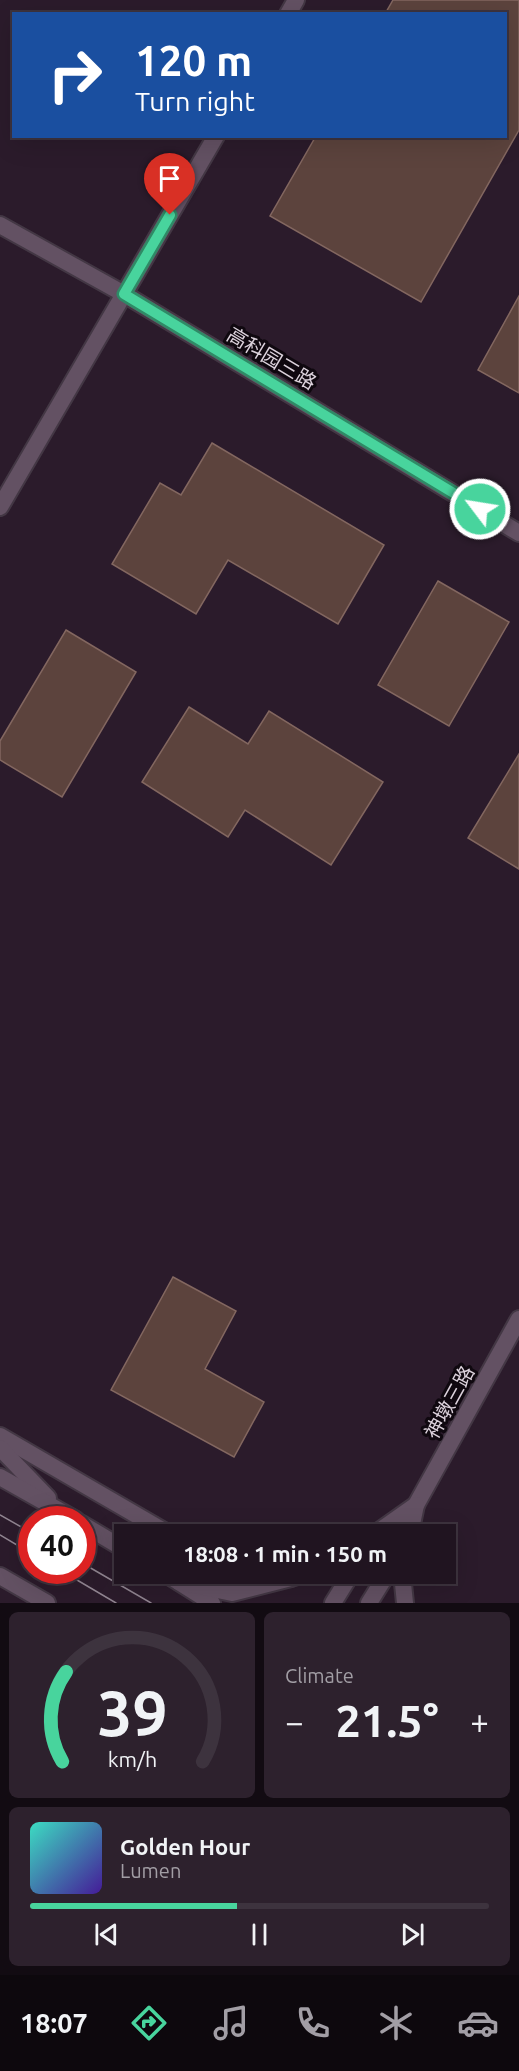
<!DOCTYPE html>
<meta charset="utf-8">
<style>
body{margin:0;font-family:Ubuntu,"Noto Sans SC",sans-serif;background:#2d212d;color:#f1f3f6;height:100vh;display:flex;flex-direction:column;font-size:22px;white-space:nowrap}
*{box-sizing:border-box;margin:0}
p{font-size:20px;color:#a29ea5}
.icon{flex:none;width:33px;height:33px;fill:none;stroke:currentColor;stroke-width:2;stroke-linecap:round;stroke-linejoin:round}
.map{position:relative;height:1603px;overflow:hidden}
.sheet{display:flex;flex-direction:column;gap:9px;padding:9px;background:#120b12;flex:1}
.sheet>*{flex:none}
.hud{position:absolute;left:12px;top:12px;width:495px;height:126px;border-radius:0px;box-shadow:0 6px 24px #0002,0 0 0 2px #3d333e;background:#1a4fa0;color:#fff;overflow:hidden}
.speed{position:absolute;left:18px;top:1506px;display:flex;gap:12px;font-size:30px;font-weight:700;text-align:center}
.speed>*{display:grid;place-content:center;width:78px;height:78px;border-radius:50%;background:#201420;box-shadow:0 6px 24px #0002,0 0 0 2px #3d333e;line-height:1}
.speed .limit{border:9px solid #d22;background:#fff;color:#111}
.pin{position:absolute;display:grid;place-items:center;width:51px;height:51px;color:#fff;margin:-62px -26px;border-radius:50% 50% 50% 0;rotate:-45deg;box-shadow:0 0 6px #0007}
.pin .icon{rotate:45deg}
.me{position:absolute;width:66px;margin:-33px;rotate:301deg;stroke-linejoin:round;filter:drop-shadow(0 0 4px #0008)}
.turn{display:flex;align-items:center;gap:21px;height:126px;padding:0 24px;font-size:27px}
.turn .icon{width:78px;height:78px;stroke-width:2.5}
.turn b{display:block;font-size:42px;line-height:51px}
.big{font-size:45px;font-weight:700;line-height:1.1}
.sheet .card{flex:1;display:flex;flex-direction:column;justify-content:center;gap:9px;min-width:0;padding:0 21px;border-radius:9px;background:#2d212d}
.sheet .dial{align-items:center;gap:0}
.dial svg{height:156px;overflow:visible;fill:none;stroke:#3d333e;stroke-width:7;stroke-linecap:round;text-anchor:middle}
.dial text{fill:#f1f3f6;stroke:none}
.song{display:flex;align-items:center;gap:18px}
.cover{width:72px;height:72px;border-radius:9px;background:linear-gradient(135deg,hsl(170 70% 55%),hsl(260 70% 35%))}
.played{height:6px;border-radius:3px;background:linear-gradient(90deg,#48d49d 45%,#3d333e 45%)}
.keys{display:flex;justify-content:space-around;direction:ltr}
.heat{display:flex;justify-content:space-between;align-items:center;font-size:33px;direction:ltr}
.sheet .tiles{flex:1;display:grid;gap:9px;grid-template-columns:1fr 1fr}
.card:last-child{grid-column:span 2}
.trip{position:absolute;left:114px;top:1524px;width:342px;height:60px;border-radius:0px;background:#201420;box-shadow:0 6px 24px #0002,0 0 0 2px #3d333e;font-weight:700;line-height:60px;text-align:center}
.menu{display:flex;height:96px;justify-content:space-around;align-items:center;background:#0d080d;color:#a29ea5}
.menu .icon{width:42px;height:42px}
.menu .on{color:#48d49d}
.menu b{font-size:27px;color:#f1f3f6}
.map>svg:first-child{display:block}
</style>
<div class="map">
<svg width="519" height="1603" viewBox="0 0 519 1603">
<rect width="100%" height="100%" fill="#2b1b2b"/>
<g fill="#5c433d" stroke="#836760" stroke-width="1.5">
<path d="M393,0H519V130L421,302L270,216L316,136H506V14H385Z"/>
<path d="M519,296V393L478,370Z"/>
<path d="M212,443L384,545L338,624L228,560L196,614L112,564L160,483L181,495Z"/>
<path d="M438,581L509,622L449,726L378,685Z"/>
<path d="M66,630L136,672L62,797L0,760V741Z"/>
<path d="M189,707L248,744L269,711L383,782L331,865L245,810L228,837L142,782Z"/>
<path d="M519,754V869L468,838Z"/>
<path d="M173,1277L236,1311L205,1369L264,1402L234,1457L111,1390Z"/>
</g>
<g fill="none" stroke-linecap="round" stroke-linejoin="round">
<defs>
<g id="tertiary">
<path d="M288,14L296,0"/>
<path d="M0,225L124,294L519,533"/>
<path d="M0,507L216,136"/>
<path d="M0,1436L169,1534"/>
<path d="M416,1505L519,1319"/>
<path d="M375,1534L416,1505L410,1534"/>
<path d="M261,1574L291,1578L304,1574"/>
<path d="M402,1574L405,1603"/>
<path d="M333,1603L351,1574"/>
<path d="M369,1603L387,1574"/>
</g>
<g id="secondary">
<path d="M0,1448L48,1498"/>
<path d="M0,1477L76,1520"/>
<path d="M82,1524L124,1549"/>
<path d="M166,1574L212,1603"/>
<path d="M0,1576L47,1603"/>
<path d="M179,1582L232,1593L291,1578"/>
</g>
</defs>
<use href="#tertiary" stroke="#433744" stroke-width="20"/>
<use href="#secondary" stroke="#433744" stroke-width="20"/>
<use href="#tertiary" stroke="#635163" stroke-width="16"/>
<use href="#secondary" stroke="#635163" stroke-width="16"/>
<g stroke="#918591" stroke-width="1.5">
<path d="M0,1515L32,1533"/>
<path d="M0,1535L32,1554"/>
<path d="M82,1563L151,1603"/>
<path d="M60,1570L116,1603"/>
</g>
</g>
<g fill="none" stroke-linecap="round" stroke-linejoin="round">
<defs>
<path id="route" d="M170,215L124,294L480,509"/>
</defs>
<use href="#route" stroke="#2f8a66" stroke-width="15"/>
<use href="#route" stroke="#48d49d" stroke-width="10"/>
</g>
<g text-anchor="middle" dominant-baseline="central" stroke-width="6" stroke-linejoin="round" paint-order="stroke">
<g font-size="20" fill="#dcd2dc" stroke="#0f080f">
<text transform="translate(272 358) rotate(31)">高科园三路</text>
<text transform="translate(449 1402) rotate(-61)">神墩三路</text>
</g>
</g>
</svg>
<div class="speed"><div class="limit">40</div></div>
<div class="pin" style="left:170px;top:215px;background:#d93025"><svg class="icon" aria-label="arrive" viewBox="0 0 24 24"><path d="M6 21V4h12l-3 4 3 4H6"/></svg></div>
<svg class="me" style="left:480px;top:509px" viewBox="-20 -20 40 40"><circle r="17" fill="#48d49d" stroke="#fff" stroke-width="3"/><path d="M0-11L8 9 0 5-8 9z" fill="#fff"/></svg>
<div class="trip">18:08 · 1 min · 150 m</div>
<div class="hud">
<div class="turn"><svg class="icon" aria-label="right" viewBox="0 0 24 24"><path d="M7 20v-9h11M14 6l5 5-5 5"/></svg><div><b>120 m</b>Turn right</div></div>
</div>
</div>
<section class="sheet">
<div class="tiles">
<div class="card dial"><svg viewBox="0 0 100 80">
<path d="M14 69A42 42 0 1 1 86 69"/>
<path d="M14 69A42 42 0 0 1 16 23" stroke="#48d49d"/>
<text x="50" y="56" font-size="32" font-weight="700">39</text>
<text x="50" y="72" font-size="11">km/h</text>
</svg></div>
<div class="card"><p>Climate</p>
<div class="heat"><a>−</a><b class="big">21.5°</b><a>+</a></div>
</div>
<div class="card">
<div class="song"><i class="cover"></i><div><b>Golden Hour</b><p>Lumen</p></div></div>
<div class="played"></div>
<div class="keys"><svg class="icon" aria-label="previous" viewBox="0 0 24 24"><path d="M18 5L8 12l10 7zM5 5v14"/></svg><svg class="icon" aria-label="pause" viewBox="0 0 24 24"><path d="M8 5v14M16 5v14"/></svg><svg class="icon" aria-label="next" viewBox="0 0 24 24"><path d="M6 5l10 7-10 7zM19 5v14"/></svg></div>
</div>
</div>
</section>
<nav class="menu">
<b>18:07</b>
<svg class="icon on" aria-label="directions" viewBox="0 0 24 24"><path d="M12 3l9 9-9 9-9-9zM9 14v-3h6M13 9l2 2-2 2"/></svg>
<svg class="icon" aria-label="music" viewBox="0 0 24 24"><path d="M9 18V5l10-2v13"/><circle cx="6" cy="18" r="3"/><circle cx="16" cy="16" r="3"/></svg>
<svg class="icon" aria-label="phone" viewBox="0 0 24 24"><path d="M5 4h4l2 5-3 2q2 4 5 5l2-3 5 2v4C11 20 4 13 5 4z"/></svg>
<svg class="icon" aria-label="climate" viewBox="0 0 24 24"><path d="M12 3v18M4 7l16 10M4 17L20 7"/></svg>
<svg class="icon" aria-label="car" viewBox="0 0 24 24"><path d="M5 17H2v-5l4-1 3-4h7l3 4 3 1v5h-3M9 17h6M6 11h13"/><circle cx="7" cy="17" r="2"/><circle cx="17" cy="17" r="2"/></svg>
</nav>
